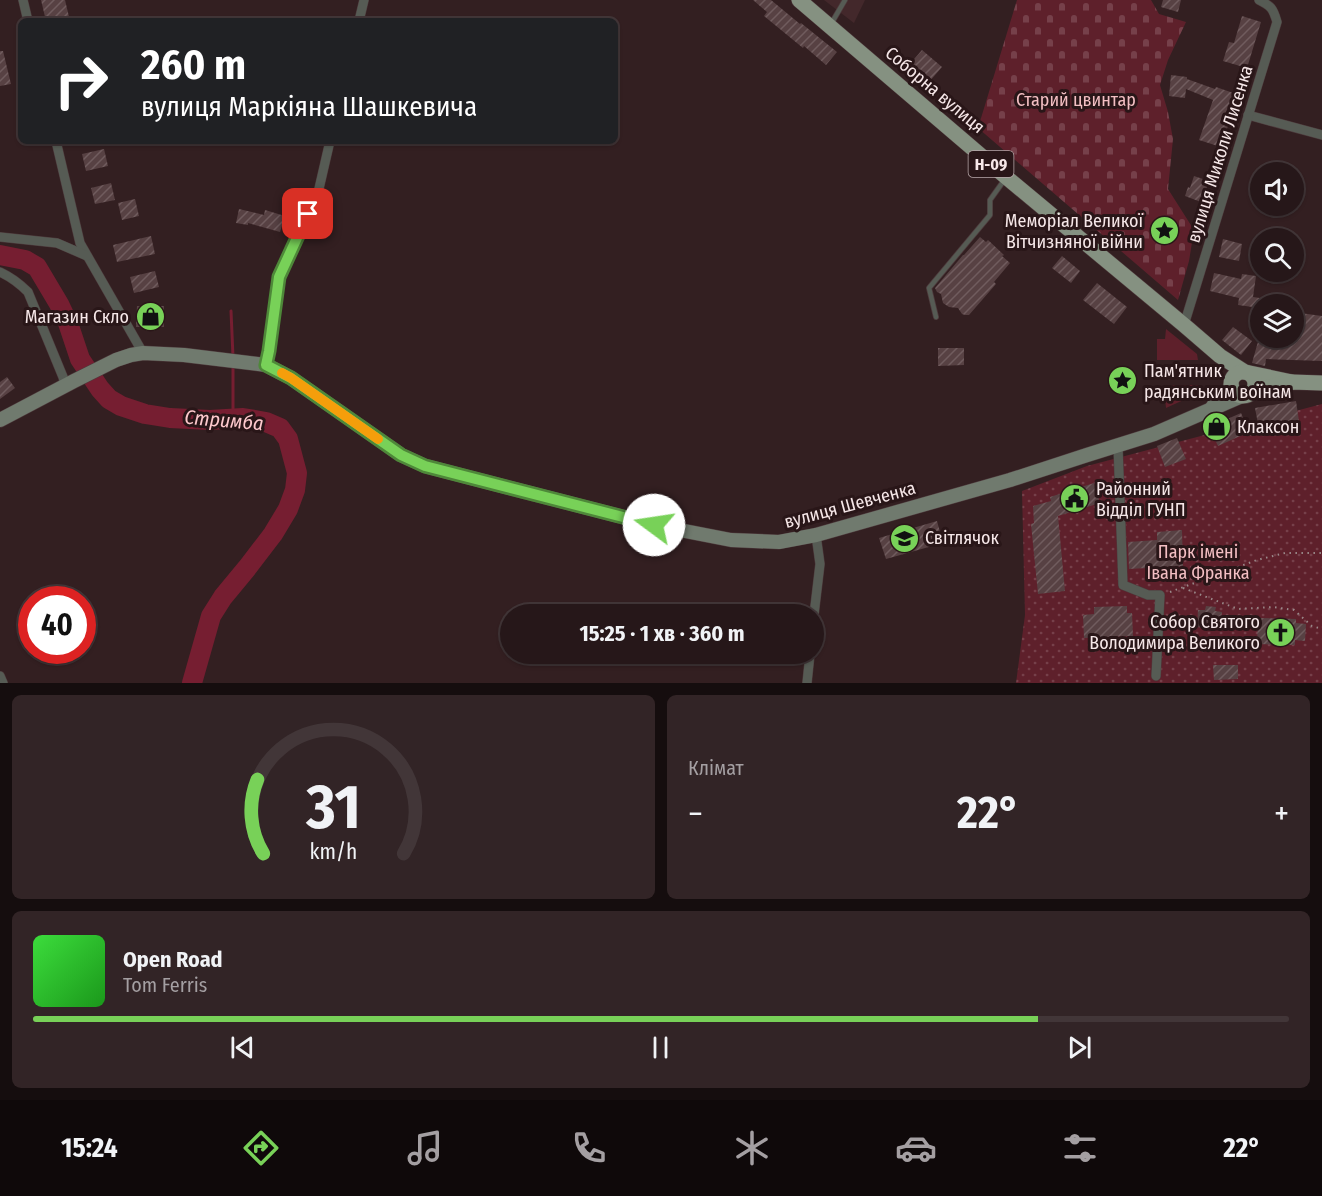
<!DOCTYPE html>
<html lang="uk">
<meta charset="utf-8">
<style>
body{margin:0;font-family:"Fira Sans Condensed",sans-serif;background:#322426;color:#f1f3f6;height:100vh;display:flex;flex-direction:column;font-size:22px;white-space:nowrap}
*{box-sizing:border-box;margin:0}
p{font-size:20px;color:#a49fa2}
.icon{flex:none;width:33px;height:33px;fill:none;stroke:currentColor;stroke-width:2;stroke-linecap:round;stroke-linejoin:round}
.map{position:relative;height:683px;overflow:hidden}
.panel{display:flex;flex-direction:column;gap:12px;padding:12px;background:#150d0e;flex:1}
.panel>*{flex:none}
.banner{position:absolute;left:18px;top:18px;width:600px;height:126px;border-radius:9px;box-shadow:0 2px 4px #0004,0 0 0 2px #423638;background:#202124;color:#fff;overflow:hidden}
.tools{position:absolute;left:1250px;top:162px;display:grid;gap:12px}
.tools a{display:grid;place-items:center;width:54px;height:54px;border-radius:50%;background:#261719;box-shadow:0 2px 4px #0004,0 0 0 2px #423638;font-size:30px}
.speed{position:absolute;left:18px;top:586px;display:flex;gap:12px;font-size:30px;font-weight:700;text-align:center}
.speed>*{display:grid;place-content:center;width:78px;height:78px;border-radius:50%;background:#261719;box-shadow:0 2px 4px #0004,0 0 0 2px #423638;line-height:1}
.speed .limit{border:9px solid #d22;background:#fff;color:#111}
.pin{position:absolute;display:grid;place-items:center;width:51px;height:51px;color:#fff;margin:-26px;border-radius:12px;box-shadow:0 3px 9px #0006}
.me{position:absolute;width:66px;margin:-33px;rotate:284deg;stroke-linejoin:round;filter:drop-shadow(0 0 4px #0008)}
.turn{display:flex;align-items:center;gap:21px;height:126px;padding:0 24px;font-size:27px}
.turn .icon{width:78px;height:78px;stroke-width:2.5}
.turn b{display:block;font-size:42px;line-height:51px}
.big{font-size:45px;font-weight:700;line-height:1.1}
.panel .widget{flex:1;display:flex;flex-direction:column;justify-content:center;gap:9px;min-width:0;padding:0 21px;border-radius:9px;background:#322426}
.panel .dial{align-items:center;gap:0}
.dial svg{height:156px;overflow:visible;fill:none;stroke:#423638;stroke-width:7;stroke-linecap:round;text-anchor:middle}
.dial text{fill:#f1f3f6;stroke:none}
.song{display:flex;align-items:center;gap:18px}
.cover{width:72px;height:72px;border-radius:9px;background:linear-gradient(135deg,hsl(120 70% 55%),hsl(120 70% 35%))}
.played{height:6px;border-radius:3px;background:linear-gradient(90deg,#78d158 80%,#423638 80%)}
.keys{display:flex;justify-content:space-around;direction:ltr}
.heat{display:flex;justify-content:space-between;align-items:center;font-size:33px;direction:ltr}
.panel .tiles{flex:1;display:grid;gap:12px;grid-template-columns:1fr 1fr}
.widget:last-child{grid-column:span 2}
.trip{position:absolute;left:500px;top:604px;width:324px;height:60px;border-radius:30px;background:#261719;box-shadow:0 2px 4px #0004,0 0 0 2px #423638;font-weight:700;line-height:60px;text-align:center}
.menu{display:flex;height:96px;justify-content:space-around;align-items:center;background:#0f090a;color:#a49fa2}
.menu .icon{width:42px;height:42px}
.menu .current{color:#78d158}
.menu b{font-size:27px;color:#f1f3f6}
.map>svg:first-child{display:block}
</style>
<div class="map">
<svg width="1322" height="683" viewBox="0 0 1322 683">
<defs>
<pattern id="cemetery-stones" width="16" height="16" patternUnits="userSpaceOnUse" patternTransform="scale(1.5)"><rect width="16" height="16" fill="#5e202b"/><path d="M2 7V4a2 2 0 0 1 4 0v3zM10 15v-3a2 2 0 0 1 4 0v3z" fill="#76404a"/></pattern>
<pattern id="park-dots" width="8" height="8" patternUnits="userSpaceOnUse" patternTransform="scale(1.5)"><rect width="8" height="8" fill="#5e202b"/><path d="M2 2h.1M6 6h.1" fill="none" stroke="#76404a" stroke-width="1.8" stroke-linecap="round"/></pattern>
<pattern id="building-hatch" width="6" height="6" patternUnits="userSpaceOnUse" patternTransform="scale(1.5)"><rect width="6" height="6" fill="#574143"/><path d="M-1 1l2-2M0 6l6-6M5 7l2-2" fill="none" stroke="#705c5e"/></pattern>
</defs>
<rect width="100%" height="100%" fill="#331f21"/>
<path fill="#43282b" d="M824,0H865L854,23Z"/>
<g fill="#5e202b">
<path d="M1166,329L1197,354L1198,360H1157V339H1165Z"/>
<path d="M1173,385H1200L1201,392L1166,408L1165,398L1172,396Z"/>
</g>
<path fill="url(#cemetery-stones)" d="M1017,0H1151L1159,14L1186,22L1168,60L1160,85L1168,112L1173,139L1168,189L1194,230L1189,261L1178,300L978,128Z"/>
<path fill="url(#park-dots)" d="M1322,404V683H1016L1025,615L1022,491L1087,466Z"/>
<g fill="none" stroke-linecap="round" stroke-linejoin="round">
<g stroke="#761e31" stroke-width="3">
<path d="M231,311L233,357"/>
<path d="M233,364V419"/>
</g>
<path stroke="#761e31" stroke-width="20" d="M0,255L25,260L37,267L59,304L68,323L80,359L100,389L109,399L121,406L145,414L170,418L210,420L243,418L266,422L280,428L288,439L297,473L295,490L288,509L273,534L247,568L223,597L211,616L192,683"/>
</g>
<g fill="url(#building-hatch)">
<path d="M41,0H65L70,21H46Z"/>
<path d="M753,0H771L800,24L801,23L837,52L826,65L804,46L803,48L764,16L767,12Z"/>
<path d="M1163,0H1181L1178,12L1161,7Z"/>
<path d="M1242,16L1261,22L1247,68L1223,61L1229,42L1234,43Z"/>
<path d="M922,50L942,67L929,82L909,65Z"/>
<path d="M0,51H3L11,84L0,86Z"/>
<path d="M1171,75L1187,77V79L1215,89L1216,87L1239,95L1232,114L1239,116L1235,125L1229,123L1221,147L1199,140L1213,100L1186,89L1185,98L1169,96Z"/>
<path d="M104,149L108,166L86,171L82,154Z"/>
<path d="M1194,176L1209,181L1201,202L1185,196L1188,187L1190,188Z"/>
<path d="M111,183L115,200L95,204L91,188Z"/>
<path d="M291,197L307,201L302,210L288,206Z"/>
<path d="M135,199L139,216L122,220L118,203Z"/>
<path d="M239,209L264,215L265,210L285,216L280,232L248,223V225L236,223Z"/>
<path d="M151,236L155,254L117,262L113,245Z"/>
<path d="M980,237L986,242L988,240L1004,255L1002,256L1010,263L994,282L996,284L969,315H965L962,314L958,308L949,307L943,303L941,294L937,292L935,288L963,255H964Z"/>
<path d="M1223,239L1242,244L1239,261L1219,257Z"/>
<path d="M1062,256L1080,271L1071,283L1052,268Z"/>
<path d="M155,271L159,287L134,293L130,277Z"/>
<path d="M1214,273L1241,279L1242,274L1256,276L1253,297L1260,298V308L1238,305L1239,298L1210,291Z"/>
<path d="M1097,283L1127,307L1114,324L1083,300Z"/>
<path d="M137,306H164V327H136Z"/>
<path d="M1293,312L1322,316V361L1266,359L1265,366L1252,363L1259,338H1293Z"/>
<path d="M1233,327L1252,341L1241,355L1222,340Z"/>
<path d="M938,348H964V365L938,366Z"/>
<path d="M7,377L15,388L0,399V382Z"/>
<path d="M1296,401L1299,421L1259,429L1255,408Z"/>
<path d="M1241,413L1249,432L1218,446L1209,427Z"/>
<path d="M1177,438L1186,459L1165,467L1157,446Z"/>
<path d="M1094,483L1100,503L1058,516L1065,591L1038,594L1031,524L1034,523L1033,506L1051,501L1050,497Z"/>
<path d="M937,521L943,543L886,559L879,538Z"/>
<path d="M1182,530L1183,566L1129,569L1128,542L1157,540V532Z"/>
<path d="M1127,606V613H1132L1133,636L1084,638L1083,615L1094,614V607Z"/>
<path d="M1206,606L1216,607L1215,611L1222,612L1221,619H1224L1223,630L1197,627L1198,610H1205Z"/>
<path d="M1258,618L1296,619V623L1306,624L1305,641L1295,640V645L1257,644Z"/>
<path d="M1213,665H1238V679L1214,680Z"/>
</g>
<g fill="none" stroke-linecap="round" stroke-linejoin="round">
<defs>
<g id="lane">
<path d="M831,24L845,0"/>
<path d="M936,317L929,288L990,215V200L1005,179"/>
</g>
<g id="street">
<path d="M23,0L28,21"/>
<path d="M359,21L364,0"/>
<path d="M1248,115L1322,135"/>
<path d="M56,141L80,243L143,353"/>
<path d="M0,237L57,243L87,256"/>
<path d="M0,272C11,277 20,284 28,292L63,377L65,385"/>
<path d="M1184,325L1277,22C1273,8 1271,6 1259,0"/>
<path d="M266,365L269,351L278,277L318,193L330,141"/>
<path d="M1118,446L1123,585L1148,595H1160L1156,676"/>
<path d="M813,623L820,564L816,535"/>
<path d="M0,676L3,683"/>
<path d="M807,683L810,654"/>
</g>
<g id="secondary">
<path d="M1213,406L1232,386"/>
<path d="M0,420L74,381L116,360L131,355L143,353L184,355L266,365L291,378L401,455L425,466L654,525L731,540L779,542L816,535L1010,480L1087,455L1154,434L1244,395"/>
</g>
<g id="primary">
<path d="M799,0L1006,177L1184,325L1220,356L1245,372L1292,382"/>
<circle cx="1243" cy="384" r="12"/>
<path d="M1251,393L1279,384L1292,382L1322,383"/>
</g>
</defs>
<use href="#lane" stroke="#4e3b3d" stroke-width="6"/>
<use href="#street" stroke="#4e3b3d" stroke-width="10"/>
<use href="#secondary" stroke="#4e3b3d" stroke-width="15"/>
<use href="#primary" stroke="#4e3b3d" stroke-width="16"/>
<g stroke="#9b8a8b" stroke-width="2" stroke-dasharray="1.5 4.5" stroke-linecap="butt">
<path d="M1183,588L1238,609L1273,607L1294,610L1312,626L1322,629"/>
<path d="M1170,592L1257,560L1285,553H1322"/>
</g>
<use href="#lane" stroke="#565b54" stroke-width="4.5"/>
<use href="#street" stroke="#565b54" stroke-width="9"/>
<use href="#secondary" stroke="#707a6e" stroke-width="14"/>
<use href="#primary" stroke="#859181" stroke-width="15"/>
</g>
<g fill="none" stroke-linecap="round" stroke-linejoin="round">
<defs>
<path id="route" d="M308,214L279,277L269,351L266,365L291,378L401,455L425,466L654,525"/>
</defs>
<use href="#route" stroke="#4e8839" stroke-width="15"/>
<use href="#route" stroke="#78d158" stroke-width="10"/>
<path stroke="#f59e0b" stroke-width="10" d="M282,373L291,378L378,439"/>
</g>
<defs>
<symbol id="sight-disc" viewBox="-11 -11 22 22"><circle r="9.5" fill="#78d158" stroke="#291618"/><path d="M0-6L1.8-2.2L6-1.7L2.9 1.2L3.7 5.4L0 3.3L-3.7 5.4L-2.9 1.2L-6-1.7L-1.8-2.2Z" fill="#111"/></symbol>
<symbol id="shop-disc" viewBox="-11 -11 22 22"><circle r="9.5" fill="#78d158" stroke="#291618"/><path d="M-5-2.5h2.3a2.7 3.5 0 0 1 5.4 0H5L5.5 6h-11ZM-1.5-2.5h3a1.5 2.3 0 0 0-3 0Z" fill="#111"/></symbol>
<symbol id="civic-disc" viewBox="-11 -11 22 22"><circle r="9.5" fill="#78d158" stroke="#291618"/><path d="M-.6-6.5H3V-4.5H.6V-3L4-1V1h2V6H-6V1h2V-1L-.6-3ZM-1.2 2.5V6h2.4V2.5Z" fill="#111"/></symbol>
<symbol id="school-disc" viewBox="-11 -11 22 22"><circle r="9.5" fill="#78d158" stroke="#291618"/><path d="M0-5L7-2L0 1L-7-2ZM-4 1L0 2.5L4 1V4Q0 6-4 4Z" fill="#111"/></symbol>
<symbol id="church-disc" viewBox="-11 -11 22 22"><circle r="9.5" fill="#78d158" stroke="#291618"/><path d="M-1.2-6h2.4v3.5h3.3v2.4h-3.3V6h-2.4V-.1h-3.3v-2.4h3.3Z" fill="#111"/></symbol>
</defs>
<g fill-rule="evenodd">
<use href="#sight-disc" x="1148" y="214" width="33" height="33"/>
<use href="#shop-disc" x="134" y="300" width="33" height="33"/>
<use href="#sight-disc" x="1106" y="364" width="33" height="33"/>
<use href="#shop-disc" x="1200" y="410" width="33" height="33"/>
<use href="#civic-disc" x="1058" y="482" width="33" height="33"/>
<use href="#school-disc" x="888" y="522" width="33" height="33"/>
<use href="#church-disc" x="1264" y="616" width="33" height="33"/>
</g>
<g text-anchor="middle" dominant-baseline="central" stroke-width="6" stroke-linejoin="round" paint-order="stroke">
<rect fill="#291618" stroke="#b8a8aa" stroke-width="1.5" x="968.5" y="151" width="45" height="26" rx="4.5"/>
<g font-size="16" font-weight="bold" fill="#f6e7e8">
<text x="991" y="164">Н-09</text>
</g>
<g font-size="18" fill="#f6e7e8" stroke="#291618">
<text transform="translate(935 90) rotate(40)">Соборна вулиця</text>
<text transform="translate(1220 154) rotate(-73)">вулиця Миколи Лисенка</text>
<text transform="translate(850 505) rotate(-15)">вулиця Шевченка</text>
</g>
<g font-size="18" fill="#f3bfc3" stroke="#291618">
<text x="1076" y="100">Старий цвинтар</text>
<text x="1198" y="552">Парк імені<tspan x="1198" dy="21">Івана Франка</tspan></text>
</g>
<g font-size="18" fill="#f6e7e8" stroke="#291618" text-anchor="start">
<text x="1143" y="221" text-anchor="end">Меморіал Великої<tspan x="1143" dy="21">Вітчизняної війни</tspan></text>
<text x="129" y="317" text-anchor="end">Магазин Скло</text>
<text x="1144" y="371">Пам'ятник<tspan x="1144" dy="21">радянським воїнам</tspan></text>
<text x="1237" y="427">Клаксон</text>
<text x="1096" y="489">Районний<tspan x="1096" dy="21">Відділ ГУНП</tspan></text>
<text x="925" y="538">Світлячок</text>
<text x="1260" y="622" text-anchor="end">Собор Святого<tspan x="1260" dy="21">Володимира Великого</tspan></text>
</g>
<g font-size="20" font-style="italic" fill="#fec9cd" stroke="#291618">
<text transform="translate(224 420) rotate(5)">Стримба</text>
</g>
</g>
</svg>
<div class="tools">
<a><svg class="icon" aria-label="sound" viewBox="0 0 24 24"><path d="M4 9h4l5-4v14l-5-4H4zM17 9q2 3 0 6"/></svg></a>
<a><svg class="icon" aria-label="search" viewBox="0 0 24 24"><circle cx="10" cy="10" r="6"/><path d="M15 15l6 6"/></svg></a>
<a><svg class="icon" aria-label="layers" viewBox="0 0 24 24"><path d="M12 4l9 5-9 5-9-5zM3 14l9 5 9-5"/></svg></a>
</div>
<div class="speed"><div class="limit">40</div></div>
<div class="pin" style="left:308px;top:214px;background:#d93025"><svg class="icon" aria-label="arrive" viewBox="0 0 24 24"><path d="M6 21V4h12l-3 4 3 4H6"/></svg></div>
<svg class="me" style="left:654px;top:525px" viewBox="-20 -20 40 40"><circle r="19" fill="#fff"/><path d="M0-13L10 11 0 6-10 11z" fill="#78d158"/></svg>
<div class="trip">15:25 · 1 хв · 360 m</div>
<div class="banner">
<div class="turn"><svg class="icon" aria-label="right" viewBox="0 0 24 24"><path d="M7 20v-9h11M14 6l5 5-5 5"/></svg><div><b>260 m</b>вулиця Маркіяна Шашкевича</div></div>
</div>
</div>
<section class="panel">
<div class="tiles">
<div class="widget dial"><svg viewBox="0 0 100 80">
<path d="M14 69A42 42 0 1 1 86 69"/>
<path d="M14 69A42 42 0 0 1 11 31" stroke="#78d158"/>
<text x="50" y="56" font-size="32" font-weight="700">31</text>
<text x="50" y="72" font-size="11">km/h</text>
</svg></div>
<div class="widget"><p>Клімат</p>
<div class="heat"><a>−</a><b class="big">22°</b><a>+</a></div>
</div>
<div class="widget">
<div class="song"><i class="cover"></i><div><b>Open Road</b><p>Tom Ferris</p></div></div>
<div class="played"></div>
<div class="keys"><svg class="icon" aria-label="previous" viewBox="0 0 24 24"><path d="M18 5L8 12l10 7zM5 5v14"/></svg><svg class="icon" aria-label="pause" viewBox="0 0 24 24"><path d="M8 5v14M16 5v14"/></svg><svg class="icon" aria-label="next" viewBox="0 0 24 24"><path d="M6 5l10 7-10 7zM19 5v14"/></svg></div>
</div>
</div>
</section>
<nav class="menu">
<b>15:24</b>
<svg class="icon current" aria-label="directions" viewBox="0 0 24 24"><path d="M12 3l9 9-9 9-9-9zM9 14v-3h6M13 9l2 2-2 2"/></svg>
<svg class="icon" aria-label="music" viewBox="0 0 24 24"><path d="M9 18V5l10-2v13"/><circle cx="6" cy="18" r="3"/><circle cx="16" cy="16" r="3"/></svg>
<svg class="icon" aria-label="phone" viewBox="0 0 24 24"><path d="M5 4h4l2 5-3 2q2 4 5 5l2-3 5 2v4C11 20 4 13 5 4z"/></svg>
<svg class="icon" aria-label="climate" viewBox="0 0 24 24"><path d="M12 3v18M4 7l16 10M4 17L20 7"/></svg>
<svg class="icon" aria-label="car" viewBox="0 0 24 24"><path d="M5 17H2v-5l4-1 3-4h7l3 4 3 1v5h-3M9 17h6M6 11h13"/><circle cx="7" cy="17" r="2"/><circle cx="17" cy="17" r="2"/></svg>
<svg class="icon" aria-label="filters" viewBox="0 0 24 24"><path d="M4 7h16M4 17h16"/><circle cx="9" cy="7" r="2"/><circle cx="15" cy="17" r="2"/></svg>
<b>22°</b>
</nav>
